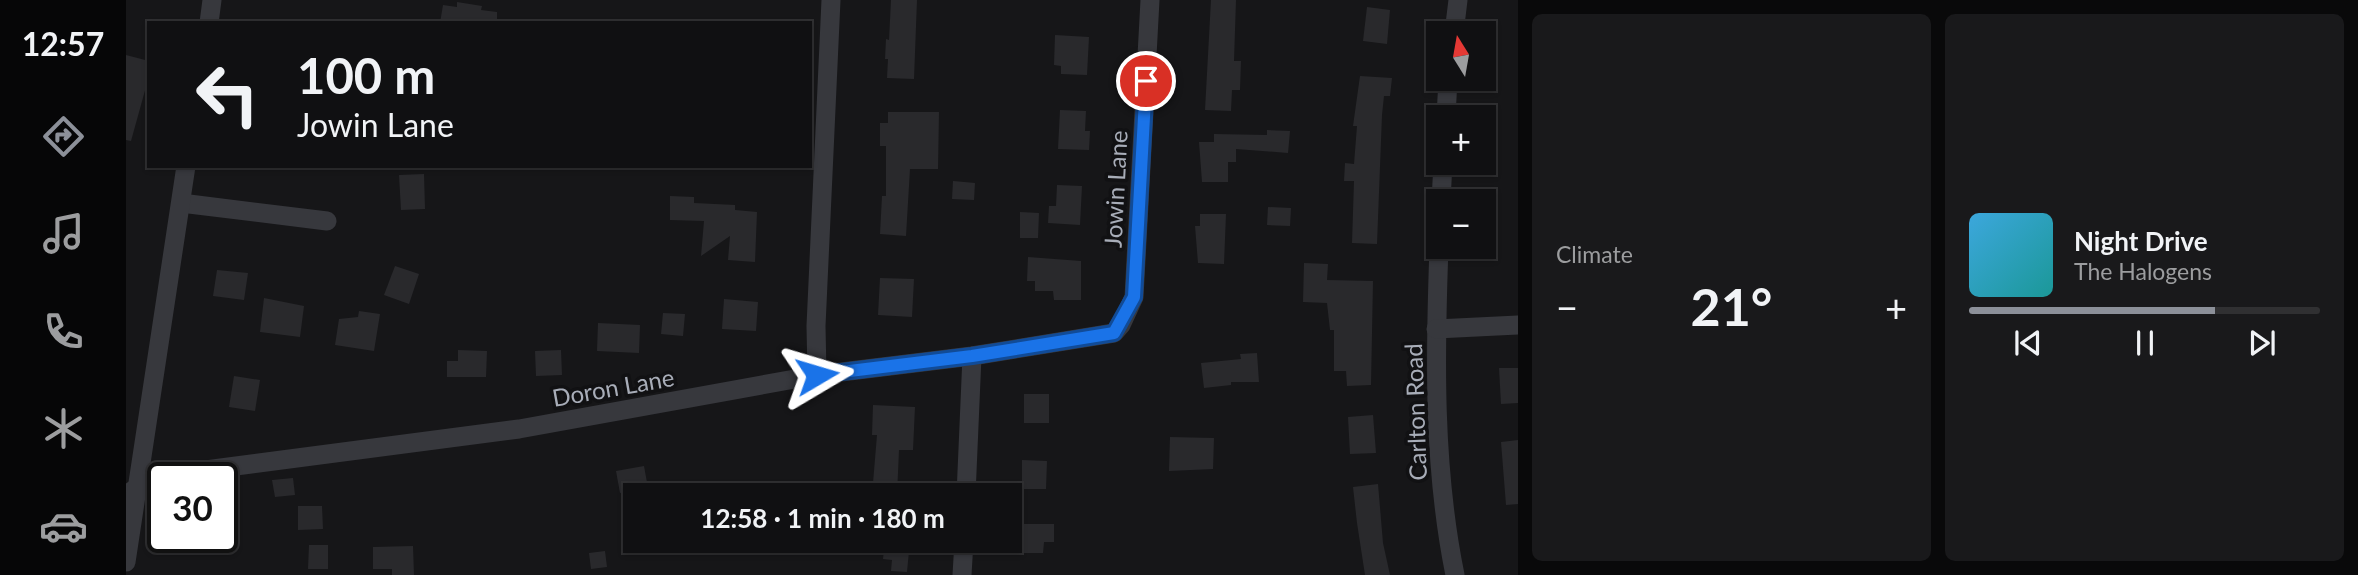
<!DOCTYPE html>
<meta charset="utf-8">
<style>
body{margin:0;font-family:Lato,sans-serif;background:#19191b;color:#f1f3f6;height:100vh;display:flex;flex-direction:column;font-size:26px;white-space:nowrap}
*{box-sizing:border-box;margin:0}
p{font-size:23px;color:#9c9d9f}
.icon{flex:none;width:38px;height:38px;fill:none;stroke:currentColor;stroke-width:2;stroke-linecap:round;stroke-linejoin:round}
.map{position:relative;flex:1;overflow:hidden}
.side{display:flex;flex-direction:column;gap:14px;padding:14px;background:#09090a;width:840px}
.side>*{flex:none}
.hud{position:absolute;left:21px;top:21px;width:665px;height:147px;border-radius:0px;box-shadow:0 2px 5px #0004,0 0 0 2px #303032;background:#101012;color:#f1f3f6;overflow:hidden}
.needle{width:46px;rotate:349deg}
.buttons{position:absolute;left:1300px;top:21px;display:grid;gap:14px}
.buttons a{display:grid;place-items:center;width:70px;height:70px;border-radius:0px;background:#101012;box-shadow:0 2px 5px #0004,0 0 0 2px #303032;font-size:35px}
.speed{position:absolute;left:21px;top:462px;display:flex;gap:14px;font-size:35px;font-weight:700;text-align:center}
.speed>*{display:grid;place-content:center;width:91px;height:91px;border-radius:50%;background:#101012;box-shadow:0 2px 5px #0004,0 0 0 2px #303032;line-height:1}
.speed .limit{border:4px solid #111;border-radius:10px;background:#fff;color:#111}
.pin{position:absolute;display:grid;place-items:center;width:60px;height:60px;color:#fff;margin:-30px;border:4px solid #fff;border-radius:50%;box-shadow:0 2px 7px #0007}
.me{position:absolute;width:77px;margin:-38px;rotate:83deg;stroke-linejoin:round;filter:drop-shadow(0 0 5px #0008)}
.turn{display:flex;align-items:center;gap:24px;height:147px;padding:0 35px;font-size:32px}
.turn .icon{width:91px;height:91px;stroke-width:2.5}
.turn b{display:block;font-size:49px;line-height:60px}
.big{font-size:52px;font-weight:700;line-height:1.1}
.side .tile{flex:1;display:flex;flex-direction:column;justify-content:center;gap:10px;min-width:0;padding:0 24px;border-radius:10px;background:#19191b}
.song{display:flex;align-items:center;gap:21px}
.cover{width:84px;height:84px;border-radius:10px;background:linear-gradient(135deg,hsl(200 70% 55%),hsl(180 70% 35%))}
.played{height:7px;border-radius:4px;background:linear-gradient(90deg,#8c9099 70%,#303032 70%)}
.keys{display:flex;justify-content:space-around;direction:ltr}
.heat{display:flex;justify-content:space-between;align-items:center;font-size:38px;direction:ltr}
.side .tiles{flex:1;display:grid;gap:14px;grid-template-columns:repeat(2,1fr)}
.trip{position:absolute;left:497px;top:483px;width:399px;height:70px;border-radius:0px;background:#101012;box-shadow:0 2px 5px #0004,0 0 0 2px #303032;font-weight:700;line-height:70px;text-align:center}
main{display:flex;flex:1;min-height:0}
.dock{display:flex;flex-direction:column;width:126px;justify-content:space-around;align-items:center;background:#060607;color:#9c9d9f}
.dock .icon{width:49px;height:49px}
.dock .active{color:#8c9099}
.dock b{font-size:32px;color:#f1f3f6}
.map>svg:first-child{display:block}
</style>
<main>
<nav class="dock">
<b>12:57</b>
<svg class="icon active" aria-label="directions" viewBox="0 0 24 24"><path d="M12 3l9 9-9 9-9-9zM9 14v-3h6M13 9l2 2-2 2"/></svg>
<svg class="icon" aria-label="music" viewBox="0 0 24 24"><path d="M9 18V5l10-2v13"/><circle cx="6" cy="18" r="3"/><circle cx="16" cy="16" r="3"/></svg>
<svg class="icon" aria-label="phone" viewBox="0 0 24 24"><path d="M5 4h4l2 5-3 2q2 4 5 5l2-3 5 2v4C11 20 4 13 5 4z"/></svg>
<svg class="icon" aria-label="climate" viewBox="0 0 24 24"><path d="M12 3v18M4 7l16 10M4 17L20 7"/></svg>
<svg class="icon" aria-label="car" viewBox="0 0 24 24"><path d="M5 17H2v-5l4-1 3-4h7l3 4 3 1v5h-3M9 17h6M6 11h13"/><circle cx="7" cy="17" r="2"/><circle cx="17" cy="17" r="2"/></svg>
</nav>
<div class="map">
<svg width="1392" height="575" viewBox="0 0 1392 575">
<rect width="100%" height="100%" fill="#161618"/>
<g fill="#29292c">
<path d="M765,0H791L788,79L761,78L762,59H759L760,39L763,40Z"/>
<path d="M1085,0H1110L1108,61H1115L1114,90H1106L1105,111L1079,110Z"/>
<path d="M331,2L356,6L355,10L371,12V23H314L317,5L331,7Z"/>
<path d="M1241,7L1264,10L1261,44L1237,41Z"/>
<path d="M929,35L963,37L961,75L935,74V66L928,65Z"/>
<path d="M0,55L23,61V76L5,141L0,140Z"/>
<path d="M1234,76L1266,78L1264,96H1258L1256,115L1251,244L1226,243L1228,181H1218L1219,163L1228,164L1231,126H1227Z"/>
<path d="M934,110L960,111L959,131H964L963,150L932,149Z"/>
<path d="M762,112H813L812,169H784L780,236L754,234L756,196H760V146H754V123H762Z"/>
<path d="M1141,130L1164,131L1162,153L1110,149V162H1102V182H1076L1073,142H1088V134L1141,135Z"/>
<path d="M298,174L299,209L275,210L273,175Z"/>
<path d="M827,181L849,183L848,200L826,199Z"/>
<path d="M931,185L956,186L954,225L922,223L923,206H930Z"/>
<path d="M544,196L568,197V203L609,205V210L631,212L629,262L602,260L604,236L575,256L578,221L544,220Z"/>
<path d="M1142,207L1165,208L1164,226L1141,225Z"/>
<path d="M894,212L913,213L912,238H894Z"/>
<path d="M1074,214H1100L1098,264L1072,263L1069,226H1074Z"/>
<path d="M902,257L955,261V300H928L927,291H909V281H901Z"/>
<path d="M1178,263L1202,264L1201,280L1247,281L1245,385L1221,386L1220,371H1208V330H1204L1201,303L1177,302Z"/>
<path d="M269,266L293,274L283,304L258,295Z"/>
<path d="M91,270L122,273L118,300L87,296Z"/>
<path d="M754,278L788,279L786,317L752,315Z"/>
<path d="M138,298L178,306L174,337L134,332Z"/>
<path d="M598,299L632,302L630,331L596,329Z"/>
<path d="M233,311L254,314L248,351L209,345L213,319L232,317Z"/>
<path d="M537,313L559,314L557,336L535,334Z"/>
<path d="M472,323L514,325L513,353L471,351Z"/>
<path d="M332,350L361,351L360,377H321V361H332Z"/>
<path d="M435,350L436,375L410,376L409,351Z"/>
<path d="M1131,353L1133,382H1105V385L1078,388L1075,363L1115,359L1114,354Z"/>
<path d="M1373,368H1392V403L1375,404Z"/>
<path d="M108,376L134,380L129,411L103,407Z"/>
<rect x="898" y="394" width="25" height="29"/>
<path d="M747,405L789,407L787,450H773L771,495H746L751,435H746Z"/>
<path d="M1247,415L1250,453L1224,454L1222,417Z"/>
<path d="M1044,437L1088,438L1087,469L1043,471Z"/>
<path d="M1392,440V504L1380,505L1375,442Z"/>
<path d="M896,460L921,461L920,489H896Z"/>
<path d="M518,466L522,488L494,493L490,471Z"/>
<path d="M167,478L169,495L149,497L146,480Z"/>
<path d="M1252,484L1257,543L1264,575H1239L1231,523L1227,487Z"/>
<path d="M172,506H196L197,529L172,530Z"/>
<path d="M893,524H928V542H918L917,553H893Z"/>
<path d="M759,541H784L781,572L765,571L766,560L757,559Z"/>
<path d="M183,545H202V569H182Z"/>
<path d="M287,546L288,575H266V569H247V547Z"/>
<path d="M479,551L481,567L465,569L463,553Z"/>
</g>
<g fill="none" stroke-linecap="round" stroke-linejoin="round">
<g stroke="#37383d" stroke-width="19">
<path d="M83,23L86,0"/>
<path d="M1328,33L1332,0"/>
<path d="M1320,117L1322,79"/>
<path d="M1315,201L1317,163"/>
<path d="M55,203L201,221"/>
<path d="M1313,247C1309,356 1307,467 1329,575"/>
<path d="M1310,329L1392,325"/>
<path d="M691,375L690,326L705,0"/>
<path d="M0,495L23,479L49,474L393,429L691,375L846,356L988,333L995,325L1008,297L1024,0"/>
<path d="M840,495L846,356"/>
<path d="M0,562L60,166"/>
<path d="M836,575L838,541"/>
</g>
</g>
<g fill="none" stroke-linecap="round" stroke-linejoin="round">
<defs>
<path id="route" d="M691,375L846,356L988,333L1008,297L1020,81"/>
</defs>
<use href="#route" stroke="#114b97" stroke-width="18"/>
<use href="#route" stroke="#1a73e8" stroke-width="12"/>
</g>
<g text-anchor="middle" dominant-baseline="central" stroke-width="7" stroke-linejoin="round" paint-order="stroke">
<g font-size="24" fill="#a8adb8" stroke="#111113">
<text transform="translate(989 189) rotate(-87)">Jowin Lane</text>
<text transform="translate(487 387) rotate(-10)">Doron Lane</text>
<text transform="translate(1289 412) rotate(-92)">Carlton Road</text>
</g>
</g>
</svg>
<div class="buttons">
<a><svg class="needle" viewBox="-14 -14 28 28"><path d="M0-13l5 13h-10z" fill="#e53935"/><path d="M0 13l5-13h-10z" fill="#9c9d9f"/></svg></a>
<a>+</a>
<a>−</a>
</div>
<div class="speed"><div class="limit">30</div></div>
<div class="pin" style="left:1020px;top:81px;background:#d93025"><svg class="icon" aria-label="arrive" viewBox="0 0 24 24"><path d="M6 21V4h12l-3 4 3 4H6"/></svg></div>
<svg class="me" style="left:691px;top:375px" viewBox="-20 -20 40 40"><path d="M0-17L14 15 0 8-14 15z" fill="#1a73e8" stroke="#fff" stroke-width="4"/></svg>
<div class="trip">12:58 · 1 min · 180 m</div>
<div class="hud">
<div class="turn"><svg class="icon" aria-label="left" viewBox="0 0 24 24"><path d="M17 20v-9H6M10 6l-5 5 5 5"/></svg><div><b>100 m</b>Jowin Lane</div></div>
</div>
</div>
<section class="side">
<div class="tiles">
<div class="tile"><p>Climate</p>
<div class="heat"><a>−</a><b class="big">21°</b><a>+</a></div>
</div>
<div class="tile">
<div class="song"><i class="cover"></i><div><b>Night Drive</b><p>The Halogens</p></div></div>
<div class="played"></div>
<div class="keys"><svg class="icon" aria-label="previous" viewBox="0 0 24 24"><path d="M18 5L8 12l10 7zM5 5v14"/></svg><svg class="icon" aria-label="pause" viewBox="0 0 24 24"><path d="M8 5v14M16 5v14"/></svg><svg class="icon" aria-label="next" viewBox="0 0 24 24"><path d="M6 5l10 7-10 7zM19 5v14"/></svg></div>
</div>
</div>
</section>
</main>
